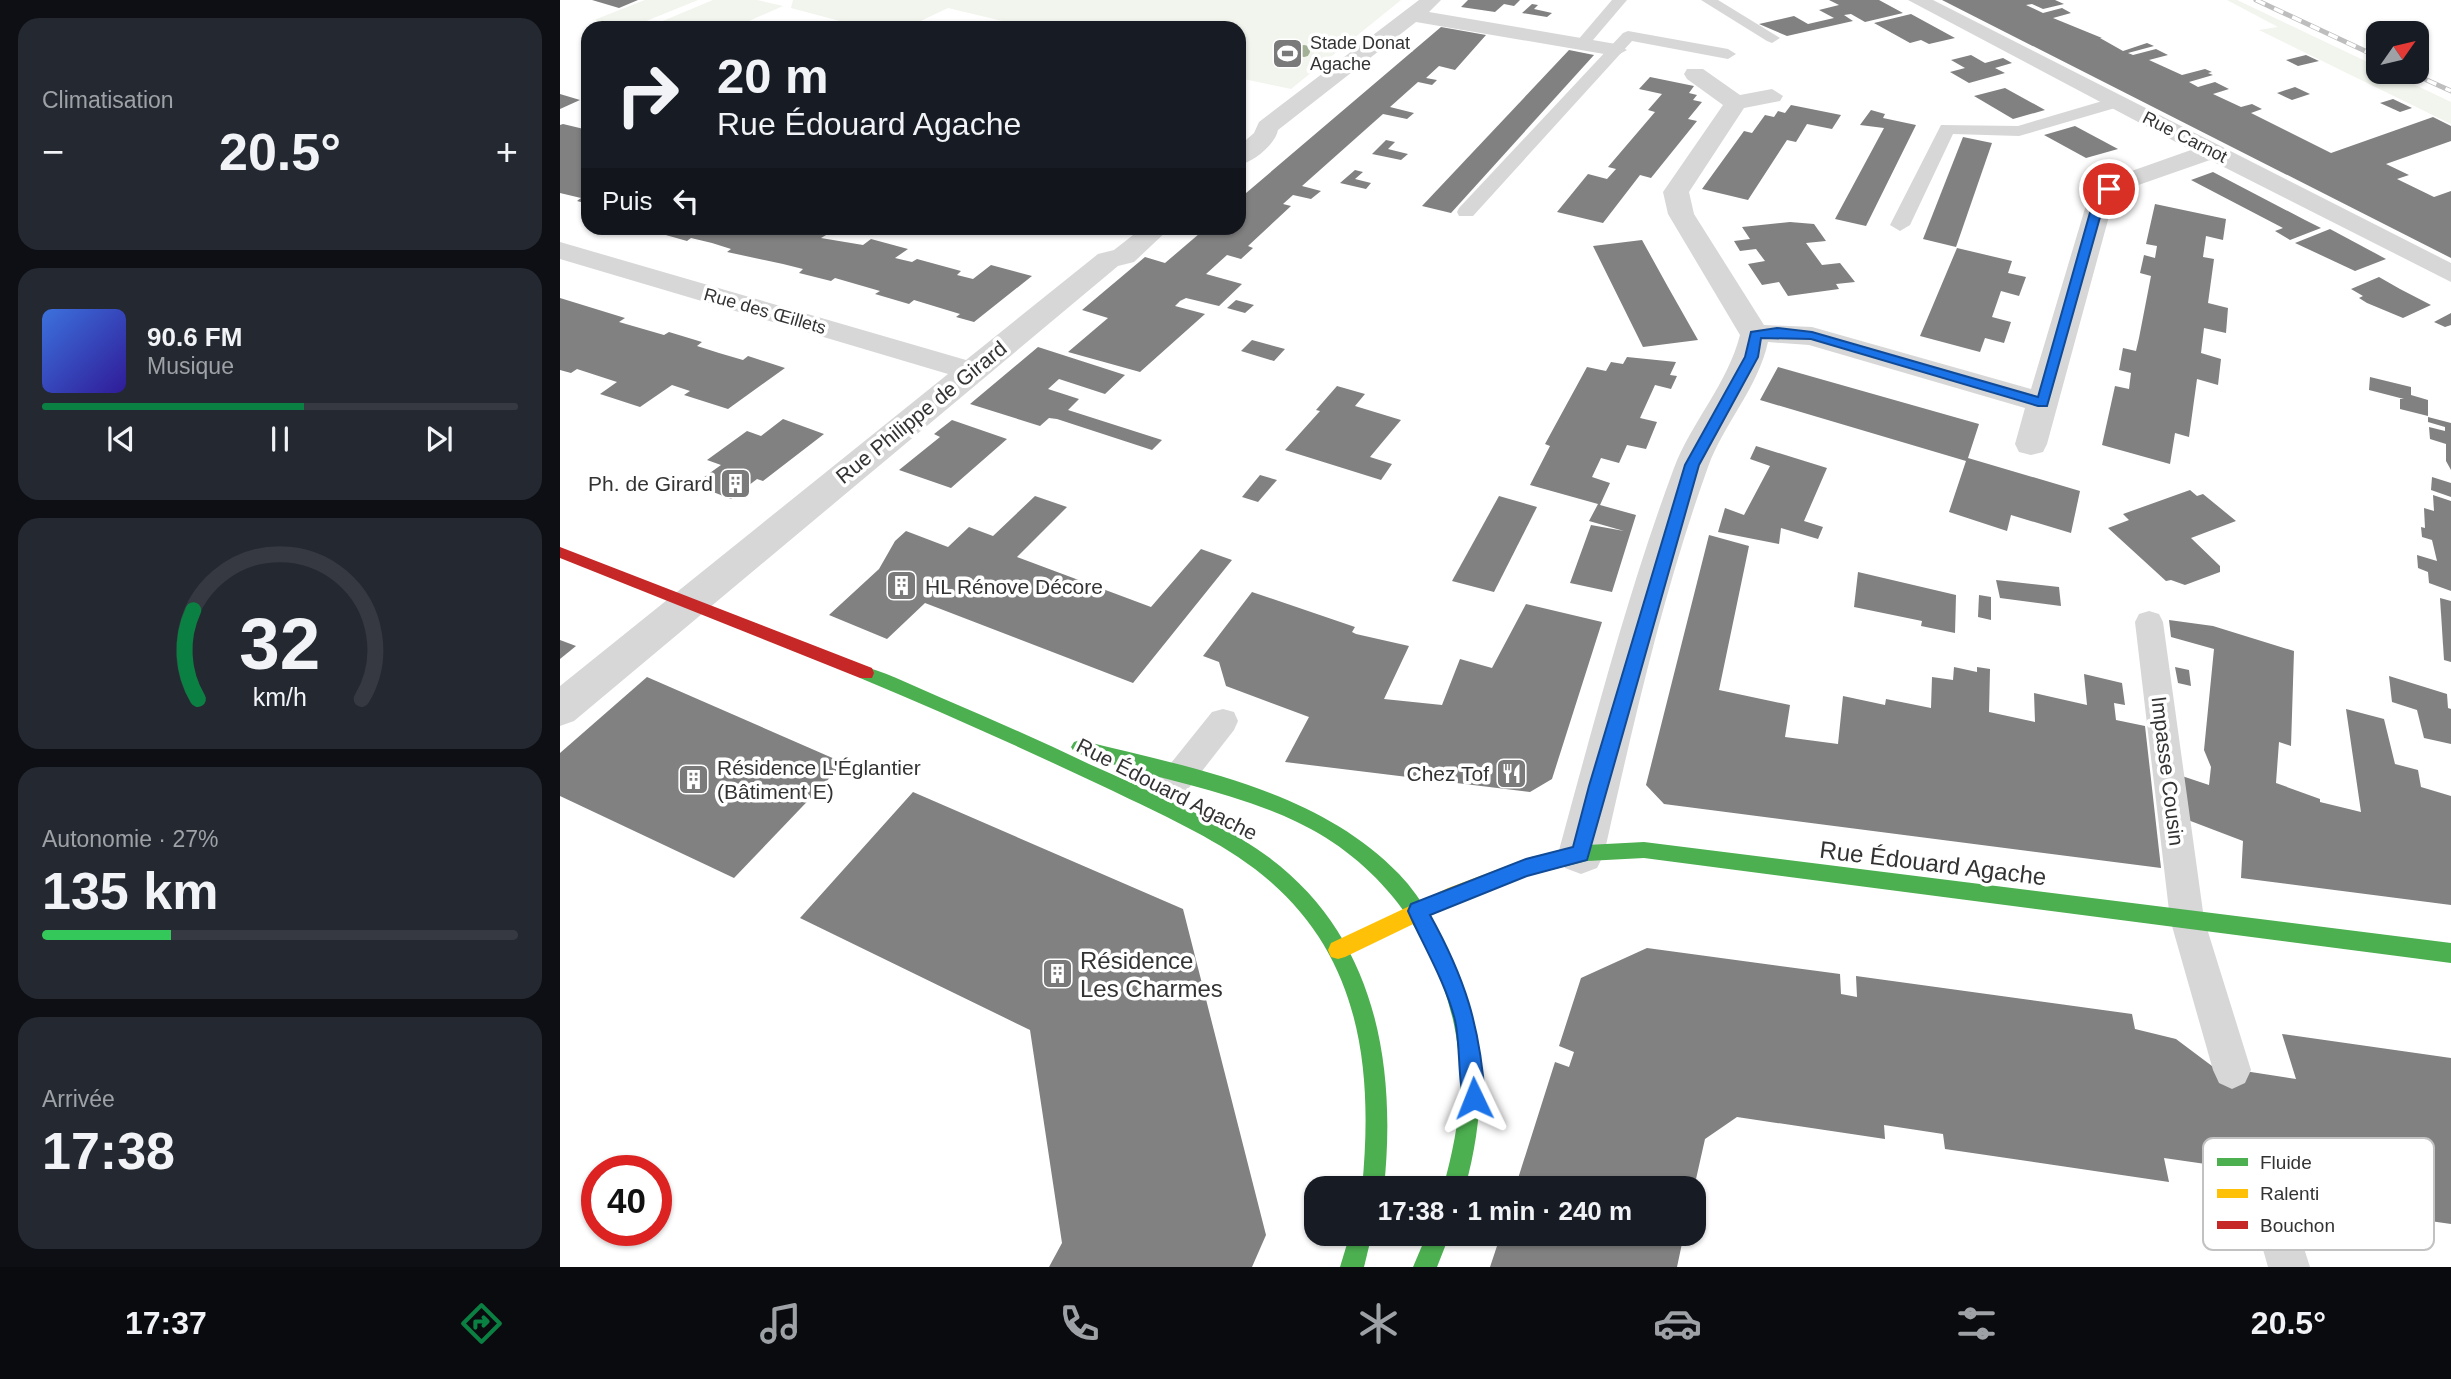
<!DOCTYPE html>
<html lang="fr">
<meta charset="utf-8">
<style>
body{margin:0;font-family:Arial,sans-serif;background:#242831;color:#f1f3f6;height:100vh;display:flex;flex-direction:column;font-size:26px;white-space:nowrap}
*{box-sizing:border-box;margin:0}
p{font-size:23px;color:#9ea1a6}
.icon{flex:none;width:38px;height:38px;fill:none;stroke:currentColor;stroke-width:2;stroke-linecap:round;stroke-linejoin:round}
.map{position:relative;flex:1;overflow:hidden}
.details{display:flex;flex-direction:column;gap:18px;padding:18px;background:#0d0f14;width:560px}
.details>*{flex:none}
.guide{position:absolute;left:21px;top:21px;width:665px;height:214px;border-radius:21px;box-shadow:0 2px 5px #0004;background:#171b24;color:#f1f3f6;overflow:hidden}
.needle{width:46px;rotate:56deg}
.buttons{position:absolute;left:1806px;top:21px;display:grid;gap:14px}
.buttons a{display:grid;place-items:center;width:63px;height:63px;border-radius:14px;background:#171b24;box-shadow:0 2px 5px #0004;font-size:35px}
.speed{position:absolute;left:21px;top:1155px;display:flex;gap:14px;font-size:35px;font-weight:700;text-align:center}
.speed>*{display:grid;place-content:center;width:91px;height:91px;border-radius:50%;background:#171b24;box-shadow:0 2px 5px #0004;line-height:1}
.speed .limit{border:10px solid #d22;background:#fff;color:#111}
.pin{position:absolute;display:grid;place-items:center;width:60px;height:60px;color:#fff;margin:-30px;border:4px solid #fff;border-radius:50%;box-shadow:0 2px 7px #0007}
.me{position:absolute;width:77px;margin:-38px;rotate:358deg;stroke-linejoin:round;filter:drop-shadow(0 0 5px #0008)}
.turn{display:flex;align-items:center;gap:24px;height:147px;padding:0 21px;font-size:32px}
.turn .icon{width:91px;height:91px;stroke-width:2.5}
.turn b{display:block;font-size:49px;line-height:60px}
.then{display:flex;align-items:center;height:66px;padding:0 21px;background:#0003;gap:14px;font-size:26px}
.big{font-size:52px;font-weight:700;line-height:1.1}
.details .tile{flex:1;display:flex;flex-direction:column;justify-content:center;gap:10px;min-width:0;padding:0 24px;border-radius:21px;background:#242831}
.details .dial{align-items:center;gap:0}
.dial svg{height:182px;overflow:visible;fill:none;stroke:#363941;stroke-width:7;stroke-linecap:round;text-anchor:middle}
.dial text{fill:#f1f3f6;stroke:none}
.song{display:flex;align-items:center;gap:21px}
.cover{width:84px;height:84px;border-radius:10px;background:linear-gradient(135deg,hsl(220 70% 55%),hsl(250 70% 35%))}
.played{height:7px;border-radius:4px;background:linear-gradient(90deg,#0b8043 55%,#363941 55%)}
.keys{display:flex;justify-content:space-around;direction:ltr}
.heat{display:flex;justify-content:space-between;align-items:center;font-size:38px;direction:ltr}
.charge{height:10px;border-radius:5px;background:linear-gradient(90deg,#34c759 27%,#363941 0)}
.trip{position:absolute;left:744px;top:1176px;width:402px;height:70px;border-radius:21px;background:#171b24;box-shadow:0 2px 5px #0004;font-weight:700;line-height:70px;text-align:center}
.tabs{display:flex;height:112px;justify-content:space-around;align-items:center;background:#090b0e;color:#9ea1a6}
.tabs .icon{width:49px;height:49px}
.tabs .current{color:#0b8043}
.tabs b{font-size:32px;color:#f1f3f6}
main{display:flex;flex:1;min-height:0}
.map>svg:first-child{display:block}
</style>
<main>
<section class="details">
<div class="tile"><p>Climatisation</p>
<div class="heat"><a>−</a><b class="big">20.5°</b><a>+</a></div>
</div>
<div class="tile">
<div class="song"><i class="cover"></i><div><b>90.6 FM</b><p>Musique</p></div></div>
<div class="played"></div>
<div class="keys"><svg class="icon" aria-label="previous" viewBox="0 0 24 24"><path d="M18 5L8 12l10 7zM5 5v14"/></svg><svg class="icon" aria-label="pause" viewBox="0 0 24 24"><path d="M8 5v14M16 5v14"/></svg><svg class="icon" aria-label="next" viewBox="0 0 24 24"><path d="M6 5l10 7-10 7zM19 5v14"/></svg></div>
</div>
<div class="tile dial"><svg viewBox="0 0 100 80">
<path d="M14 69A42 42 0 1 1 86 69"/>
<path d="M14 69A42 42 0 0 1 12 30" stroke="#0b8043"/>
<text x="50" y="56" font-size="32" font-weight="700">32</text>
<text x="50" y="72" font-size="11">km/h</text>
</svg></div>
<div class="tile"><p>Autonomie · 27%</p><b class="big">135 km</b><div class="charge"></div></div>
<div class="tile"><p>Arrivée</p><b class="big">17:38</b></div>
</section>
<div class="map">
<svg width="1891" height="1267" viewBox="0 0 1891 1267">
<rect width="100%" height="100%" fill="#fff"/>
<g fill="#f1f5ed">
<path d="M85,0H138L69,28L34,20Z"/>
<path d="M153,0H197L223,6L173,28H86Z"/>
<path d="M233,0H841L731,89L679,78V28H472L388,8L346,28H306L231,8Z"/>
<path d="M1667,0H1677L1818,67V72H1828L1891,102V124L1699,30L1718,27Z"/>
</g>
<g fill="#818181">
<path d="M32,0H78L59,8Z"/>
<path d="M908,0H960L954,6L944,4L935,12L901,7Z"/>
<path d="M1269,0H1319L1343,13L1305,22L1291,14L1284,15L1293,21L1227,36L1199,24L1234,16L1248,24L1274,18L1259,10L1279,5Z"/>
<path d="M1382,0H1495L1504,4L1483,9L1472,4L1466,5L1483,13L1502,8L1511,13L1493,18L1542,38H1540L1563,51L1587,43L1594,46L1568,53L1573,55L1596,49L1608,55L1589,60L1622,75L1645,69L1652,72L1648,73L1653,75L1629,82L1638,87L1655,82L1669,89L1653,94L1681,107L1692,104L1702,109L1691,113L1771,153L1873,117L1891,126V141L1826,164L1849,175L1837,179L1874,197L1891,191V258Z"/>
<path d="M972,4L978,5L974,9L992,13L987,17L962,13Z"/>
<path d="M1351,14L1395,38L1369,44L1361,40L1350,43L1314,23Z"/>
<path d="M881,27L926,35L895,70L879,66L866,78L877,80L872,85L858,82L830,107L854,113L847,119L823,114L742,186L761,191L751,199L733,195L723,204L731,206L688,246L693,248L681,259L667,255L646,274L682,284L659,306L626,298L620,301L615,306L645,314L580,372L508,352L548,318L522,310L585,257L605,263L646,228H679V199Z"/>
<path d="M1009,50L1034,55L891,213L862,206Z"/>
<path d="M1411,55L1425,63L1443,58L1452,63L1435,68L1445,73L1409,83L1390,72L1405,68L1391,60Z"/>
<path d="M1746,55L1759,61L1738,66L1726,60Z"/>
<path d="M1090,77L1134,86L1129,93L1137,95L1133,100L1142,102L1128,119L1137,121L1091,178L1080,175L1043,223L997,212L1028,174L1047,179L1056,169L1048,167L1095,112L1088,110L1102,94L1079,89Z"/>
<path d="M1735,87L1750,94L1732,100L1717,93Z"/>
<path d="M1445,88L1485,110L1453,119L1414,96Z"/>
<path d="M0,94L20,100L0,109Z"/>
<path d="M1833,99L1852,108L1840,112L1820,103Z"/>
<path d="M1231,105L1281,115L1272,129L1247,124L1236,142L1227,140L1188,200L1142,189L1184,131L1192,133L1205,115L1214,117L1218,111L1225,113Z"/>
<path d="M1311,110L1325,114L1323,118L1356,125L1306,226L1275,219L1324,128L1300,125Z"/>
<path d="M3,124L28,130V204L17,201L21,198L0,193V125Z"/>
<path d="M1515,126L1558,149L1526,158L1484,135Z"/>
<path d="M1403,137L1432,143L1396,247L1363,239Z"/>
<path d="M826,140L835,142L828,149L848,154L841,160L812,154Z"/>
<path d="M795,170L803,172L795,179L811,183L806,189L780,183Z"/>
<path d="M1653,172L1745,220L1761,228L1730,240L1715,231L1723,228L1631,180Z"/>
<path d="M1595,204L1666,219L1663,240L1646,236L1643,257L1654,259L1648,303L1668,308L1666,333L1644,328L1641,353L1661,359L1658,385L1637,379L1629,437L1615,433L1610,464L1542,445L1555,386L1569,389L1571,373L1559,370L1563,348L1576,351L1579,338L1591,276L1580,273L1584,255L1595,258L1597,246L1586,244Z"/>
<path d="M1230,222L1254,224L1266,241L1246,243L1262,265L1280,263L1295,282L1276,284L1279,289L1228,296L1219,282L1202,285L1188,264L1205,261L1196,249L1180,251L1174,241L1190,239L1182,227Z"/>
<path d="M81,228H278L261,238L303,245L311,239L348,249L335,258L352,262L357,259L401,271L397,275L413,279L431,265L472,276L414,322L396,317L400,314L354,300L349,304L315,294L320,291L275,278L271,281L239,273L243,269L223,264L167,252L171,249L152,243L131,238L127,241Z"/>
<path d="M1770,229L1826,259L1795,271L1735,243Z"/>
<path d="M1082,240L1108,287L1138,340L1083,347L1033,246Z"/>
<path d="M1397,248L1452,261L1448,273L1466,277L1459,296L1441,291L1432,317L1451,322L1444,343L1425,338L1420,352L1360,336Z"/>
<path d="M1819,277L1840,289L1871,305L1843,318L1807,303L1799,298L1803,296L1791,289Z"/>
<path d="M0,298L65,318L59,322L104,335L109,332L142,342L137,346L159,353L183,360L188,356L225,368L168,409L124,395L130,391L112,385L80,407L40,394L57,382L17,369L11,373L0,370Z"/>
<path d="M676,300L694,305L685,313L667,308Z"/>
<path d="M1891,313V325L1885,327L1874,322Z"/>
<path d="M692,340L725,349L714,361L681,351Z"/>
<path d="M478,347L565,375L545,394L499,379L488,389L519,399L508,410L602,440L592,450L497,419L489,418L480,426L410,404Z"/>
<path d="M1067,357L1116,362L1110,375L1117,376L1111,389L1095,385L1080,418L1097,422L1086,449L1067,445L1059,463L1041,458L1032,477L1050,483L1040,505L1076,515L1052,592L1010,583L1031,525L1064,531L1029,521L1038,504L970,485L990,446L985,444L1027,367L1046,371L1051,362L1063,364Z"/>
<path d="M1218,367L1419,424L1408,458L1520,491L1511,533L1451,515L1447,531L1389,512L1406,461L1200,400Z"/>
<path d="M1810,377L1851,387V395L1868,400V416L1840,409V399H1844L1809,390Z"/>
<path d="M777,386L805,394L795,406L841,420L810,457L832,464L821,480L725,450L760,411L756,410Z"/>
<path d="M1868,417L1891,423V470L1886,461V444L1870,439L1869,427L1885,431V427L1868,422Z"/>
<path d="M223,419L264,434L203,481L197,479L171,499L148,490L154,486L140,480L161,465L147,460L187,431L201,436Z"/>
<path d="M392,420L447,439L391,488L339,470L380,437L374,434Z"/>
<path d="M1196,446L1267,468L1244,521L1263,527L1258,539L1221,528L1219,544L1158,532L1165,508L1184,515L1210,466L1190,459Z"/>
<path d="M700,475L717,480L698,502L682,497Z"/>
<path d="M1872,477L1891,483V497L1871,490Z"/>
<path d="M1630,490L1637,496L1643,494L1676,521L1631,538L1660,566V572L1625,585L1611,580L1606,581L1548,528L1569,520L1563,514Z"/>
<path d="M1873,495L1891,501V591L1869,583L1868,572L1858,568L1857,555L1877,561L1872,540L1862,537L1861,527L1865,528L1864,508L1874,511Z"/>
<path d="M475,496L507,507L457,557L591,607L641,549L672,560L573,683L365,603L327,639L269,615L319,569L335,541L346,531L388,547L409,527L433,536Z"/>
<path d="M939,496L977,507L934,592L892,581Z"/>
<path d="M1149,535L1189,546L1159,690L1230,705L1225,737L1278,744L1283,696L1325,705L1326,699L1371,708L1372,677L1393,680L1394,667L1417,672V667L1430,669L1429,712L1475,722L1474,693L1527,705L1524,674L1562,683L1565,705L1554,703L1556,720L1585,726L1601,868L1104,804L1086,785Z"/>
<path d="M1298,572L1396,595L1395,633L1361,626L1362,621L1294,607Z"/>
<path d="M1436,580L1499,587L1501,606L1440,598Z"/>
<path d="M692,592L795,627L792,632L796,634L849,646L824,699L882,705L900,659L932,668L966,604L1042,622L992,779L970,792L725,762L749,717L666,686L659,662L643,656Z"/>
<path d="M1419,595L1431,597V620L1418,617Z"/>
<path d="M1880,598L1891,601V662L1884,660Z"/>
<path d="M1609,620L1653,626L1734,651L1731,746L1719,742L1716,783L1760,799V802L1801,812L1786,709L1824,719L1835,764L1858,770L1861,787L1891,796V905L1681,878L1683,841L1620,817L1619,775L1649,785L1651,767L1644,750L1654,649L1611,637Z"/>
<path d="M0,640L16,646L0,659Z"/>
<path d="M1615,667L1629,670L1631,686L1618,683Z"/>
<path d="M1829,676L1887,694L1888,708L1891,709V744L1864,738L1857,710L1832,702Z"/>
<path d="M87,677L284,763L174,878L0,796V753Z"/>
<path d="M353,792L623,909L706,1235L692,1267H489L502,1243L470,1030L240,918Z"/>
<path d="M1087,948L1280,974L1281,994L1297,997L1296,976L1572,1014L1575,1029L1616,1039L1652,1066L1736,1079L1722,1034L1891,1058V1224L1730,1201L1723,1177L1701,1172L1604,1158L1609,1182L1385,1149L1383,1134L1324,1125L1325,1139L1177,1117L1145,1139L1134,1188H955L995,1062L1009,1067L1014,1052L999,1046L1021,978Z"/>
<path d="M941,1234H1124L1117,1267H930Z"/>
</g>
<g fill="none" stroke-linecap="round" stroke-linejoin="round">
<g fill="#d7d7d7" fill-rule="evenodd">
<path d="M1052,0H1067L1027,47H1017V41Z"/>
<path d="M1141,0H1158L1220,38L1212,43L1207,41Z"/>
<path d="M1068,31L1168,49L1176,54L1168,59L1072,41L913,216H899L897,212L899,208L1063,33Z"/>
<path d="M1556,97L1564,102L1562,106L1459,136L1393,134L1350,225L1340,231L1330,225L1381,125L1458,126Z"/>
<path d="M1589,611L1599,614L1603,622L1644,919L1691,1070L1685,1083L1672,1089L1659,1083L1653,1070L1610,919L1575,622L1579,614Z"/>
<path d="M663,709L674,712L678,721L674,730L621,798L610,802L599,798L594,788L599,778L652,712Z"/>
<path d="M1701,1152L1715,1158L1750,1267H1708L1681,1172L1687,1158Z"/>
</g>
<g fill="#d7d7d7" fill-rule="evenodd">
<path d="M859,0H881L869,12L1056,44L1067,50L1056,56L856,22L718,130C715,145 693,162 679,165V146L694,133L699,122Z"/>
<path d="M1348,0H1373L1891,263V282L1650,160L1567,189L1554,198L1487,444L1483,452L1471,455L1459,452L1455,444L1465,408L1249,345L1208,342C1198,388 1164,423 1148,467C1103,592 1073,725 1044,854L1037,868L1021,874L1005,868L998,854L1011,806C1042,693 1073,578 1114,468C1132,421 1167,385 1180,335L1108,214L1103,192L1163,105L1127,79L1124,74L1127,69H1143L1180,95L1212,89L1223,96L1220,101L1184,108L1129,192L1134,214L1204,325L1252,327L1471,389L1529,195L1549,179L1631,150Z"/>
<path d="M582,228H610L574,262L558,266L14,721L0,726V686L388,374L0,259V242L406,360L538,254L554,250Z"/>
</g>
<g fill="#4caf50" fill-rule="evenodd">
<path d="M306,667C333,675 358,688 384,699C433,720 481,741 529,764C589,791 653,817 707,856C815,935 837,1063 824,1188H802C814,1065 800,949 695,869C651,836 600,814 551,790C468,751 385,713 300,678L298,673L300,668Z"/>
<path d="M520,740C630,768 757,789 839,874C864,900 880,933 894,965C927,1038 926,1112 905,1188H883C892,1155 899,1123 900,1089C902,977 839,870 737,822C666,788 588,778 514,752L511,747L514,742Z"/>
<path d="M1084,842L1891,943V963L1084,858L1027,861L971,875L964,872L962,866L964,860L971,857L1027,845Z"/>
<path d="M790,1234H812L804,1267H780Z"/>
<path d="M867,1234H890L877,1267H853Z"/>
</g>
<path fill="#ffc107" fill-rule="evenodd" d="M971,857L978,860L980,866L978,872L901,901L785,957L778,959L771,957L768,950L771,943L888,888Z"/>
<path fill="#c62828" fill-rule="evenodd" d="M0,547L312,668L314,673L312,678H300L0,558Z"/>
<defs>
<g id="rail">
<path d="M1696,0L1818,57"/>
<path d="M1849,72L1891,91"/>
</g>
</defs>
<use href="#rail" stroke="#bebebe" stroke-width="5"/>
<use href="#rail" stroke="#fff" stroke-width="3.5" stroke-dasharray="10" stroke-linecap="butt"/>
</g>
<circle fill="#a2b095" cx="744" cy="51" r="6"/>
<path fill="#1a73e8" stroke="#114b97" stroke-width="2" d="M1545,187L1554,189L1544,203L1487,406H1478L1251,339L1201,338L1198,357L1139,465L1027,860L967,876L870,915C905,978 920,1026 925,1098L922,1106L914,1109L906,1106C897,1083 901,1047 895,1020C885,981 864,947 848,911L851,904L966,859L1013,847L1029,786L1125,465L1185,357L1191,332L1217,328L1252,332L1478,397L1533,202Z"/>
<defs>
<symbol id="stadium-square" viewBox="-11 -11 22 22"><rect x="-9" y="-9" width="18" height="18" rx="4" fill="#7a7a7a" stroke="#fff"/><path d="M0-5a6.5 5 0 1 0 0 10a6.5 5 0 1 0 0-10ZM-3.5-1.8h7v3.6h-7Z" fill="#fff"/></symbol>
<symbol id="building-square" viewBox="-11 -11 22 22"><rect x="-9" y="-9" width="18" height="18" rx="4" fill="#7a7a7a" stroke="#fff"/><path d="M-4-6H4V6H1V3H-1V6H-4ZM-2.5-4.3h1.7v1.8h-1.7ZM.8-4.3h1.7v1.8H.8ZM-2.5-1h1.7V.8h-1.7ZM.8-1h1.7V.8H.8Z" fill="#fff"/></symbol>
<symbol id="restaurant-square" viewBox="-11 -11 22 22"><rect x="-9" y="-9" width="18" height="18" rx="4" fill="#7a7a7a" stroke="#fff"/><path d="M-5-6h1v4h1v-4h1v4h1v-4h1v5L-1.5 .5V6h-2V.5L-5-1ZM5-6V6H3V1.5H1.5Q1.5-4 5-6Z" fill="#fff"/></symbol>
</defs>
<g fill-rule="evenodd">
<use href="#stadium-square" x="710" y="36" width="35" height="35"/>
<use href="#building-square" x="158" y="466" width="35" height="35"/>
<use href="#building-square" x="324" y="568" width="35" height="35"/>
<use href="#restaurant-square" x="934" y="756" width="35" height="35"/>
<use href="#building-square" x="116" y="762" width="35" height="35"/>
<use href="#building-square" x="480" y="956" width="35" height="35"/>
</g>
<g text-anchor="middle" dominant-baseline="central" stroke-width="7" stroke-linejoin="round" paint-order="stroke">
<g font-size="18" fill="#333" stroke="#fff" text-anchor="start">
<text x="750" y="43">Stade Donat<tspan x="750" dy="21">Agache</tspan></text>
</g>
<g font-size="18" fill="#333" stroke="#fff">
<text transform="translate(1625 137) rotate(27)">Rue Carnot</text>
<text transform="translate(205 311) rotate(16)">Rue des Œillets</text>
</g>
<g font-size="21" fill="#333" stroke="#fff">
<text transform="translate(361 412) rotate(-39)">Rue Philippe de Girard</text>
<text transform="translate(1608 771) rotate(83)">Impasse Cousin</text>
<text transform="translate(607 789) rotate(27)">Rue Édouard Agache</text>
</g>
<g font-size="21" fill="#333" stroke="#fff" text-anchor="end">
<text x="153" y="483">Ph. de Girard</text>
<text x="365" y="586" text-anchor="start">HL Rénove Décore</text>
<text x="157" y="767" text-anchor="start">Résidence L'Églantier<tspan x="157" dy="24">(Bâtiment E)</tspan></text>
<text x="929" y="773">Chez Tof</text>
</g>
<g font-size="24" fill="#333" stroke="#fff">
<text transform="translate(1373 863) rotate(7)">Rue Édouard Agache</text>
</g>
<g font-size="24" fill="#333" stroke="#fff" text-anchor="start">
<text x="520" y="960">Résidence<tspan x="520" dy="28">Les Charmes</tspan></text>
</g>
</g>
<rect x="1643" y="1138" width="231" height="112" rx="10" fill="#fff" stroke="#c2c2c2" stroke-width="2"/>
<rect x="1657" y="1158" width="31" height="8" fill="#4caf50"/>
<rect x="1657" y="1189" width="31" height="9" fill="#ffc107"/>
<rect x="1657" y="1221" width="31" height="8" fill="#c62828"/>
<g font-size="19" fill="#333">
<text x="1700" y="1169">Fluide</text>
<text x="1700" y="1200">Ralenti</text>
<text x="1700" y="1232">Bouchon</text>
</g>
</svg>
<div class="buttons">
<a><svg class="needle" viewBox="-14 -14 28 28"><path d="M0-13l5 13h-10z" fill="#e53935"/><path d="M0 13l5-13h-10z" fill="#9ea1a6"/></svg></a>
</div>
<div class="speed"><div class="limit">40</div></div>
<div class="pin" style="left:1549px;top:189px;background:#d93025"><svg class="icon" aria-label="arrive" viewBox="0 0 24 24"><path d="M6 21V4h12l-3 4 3 4H6"/></svg></div>
<svg class="me" style="left:914px;top:1098px" viewBox="-20 -20 40 40"><path d="M0-17L14 15 0 8-14 15z" fill="#1a73e8" stroke="#fff" stroke-width="4"/></svg>
<div class="trip">17:38 · 1 min · 240 m</div>
<div class="guide">
<div class="turn"><svg class="icon" aria-label="right" viewBox="0 0 24 24"><path d="M7 20v-9h11M14 6l5 5-5 5"/></svg><div><b>20 m</b>Rue Édouard Agache</div></div>
<div class="then">Puis<svg class="icon" aria-label="left" viewBox="0 0 24 24"><path d="M17 20v-9H6M10 6l-5 5 5 5"/></svg></div>
</div>
</div>
</main>
<nav class="tabs">
<b>17:37</b>
<svg class="icon current" aria-label="directions" viewBox="0 0 24 24"><path d="M12 3l9 9-9 9-9-9zM9 14v-3h6M13 9l2 2-2 2"/></svg>
<svg class="icon" aria-label="music" viewBox="0 0 24 24"><path d="M9 18V5l10-2v13"/><circle cx="6" cy="18" r="3"/><circle cx="16" cy="16" r="3"/></svg>
<svg class="icon" aria-label="phone" viewBox="0 0 24 24"><path d="M5 4h4l2 5-3 2q2 4 5 5l2-3 5 2v4C11 20 4 13 5 4z"/></svg>
<svg class="icon" aria-label="climate" viewBox="0 0 24 24"><path d="M12 3v18M4 7l16 10M4 17L20 7"/></svg>
<svg class="icon" aria-label="car" viewBox="0 0 24 24"><path d="M5 17H2v-5l4-1 3-4h7l3 4 3 1v5h-3M9 17h6M6 11h13"/><circle cx="7" cy="17" r="2"/><circle cx="17" cy="17" r="2"/></svg>
<svg class="icon" aria-label="filters" viewBox="0 0 24 24"><path d="M4 7h16M4 17h16"/><circle cx="9" cy="7" r="2"/><circle cx="15" cy="17" r="2"/></svg>
<b>20.5°</b>
</nav>
